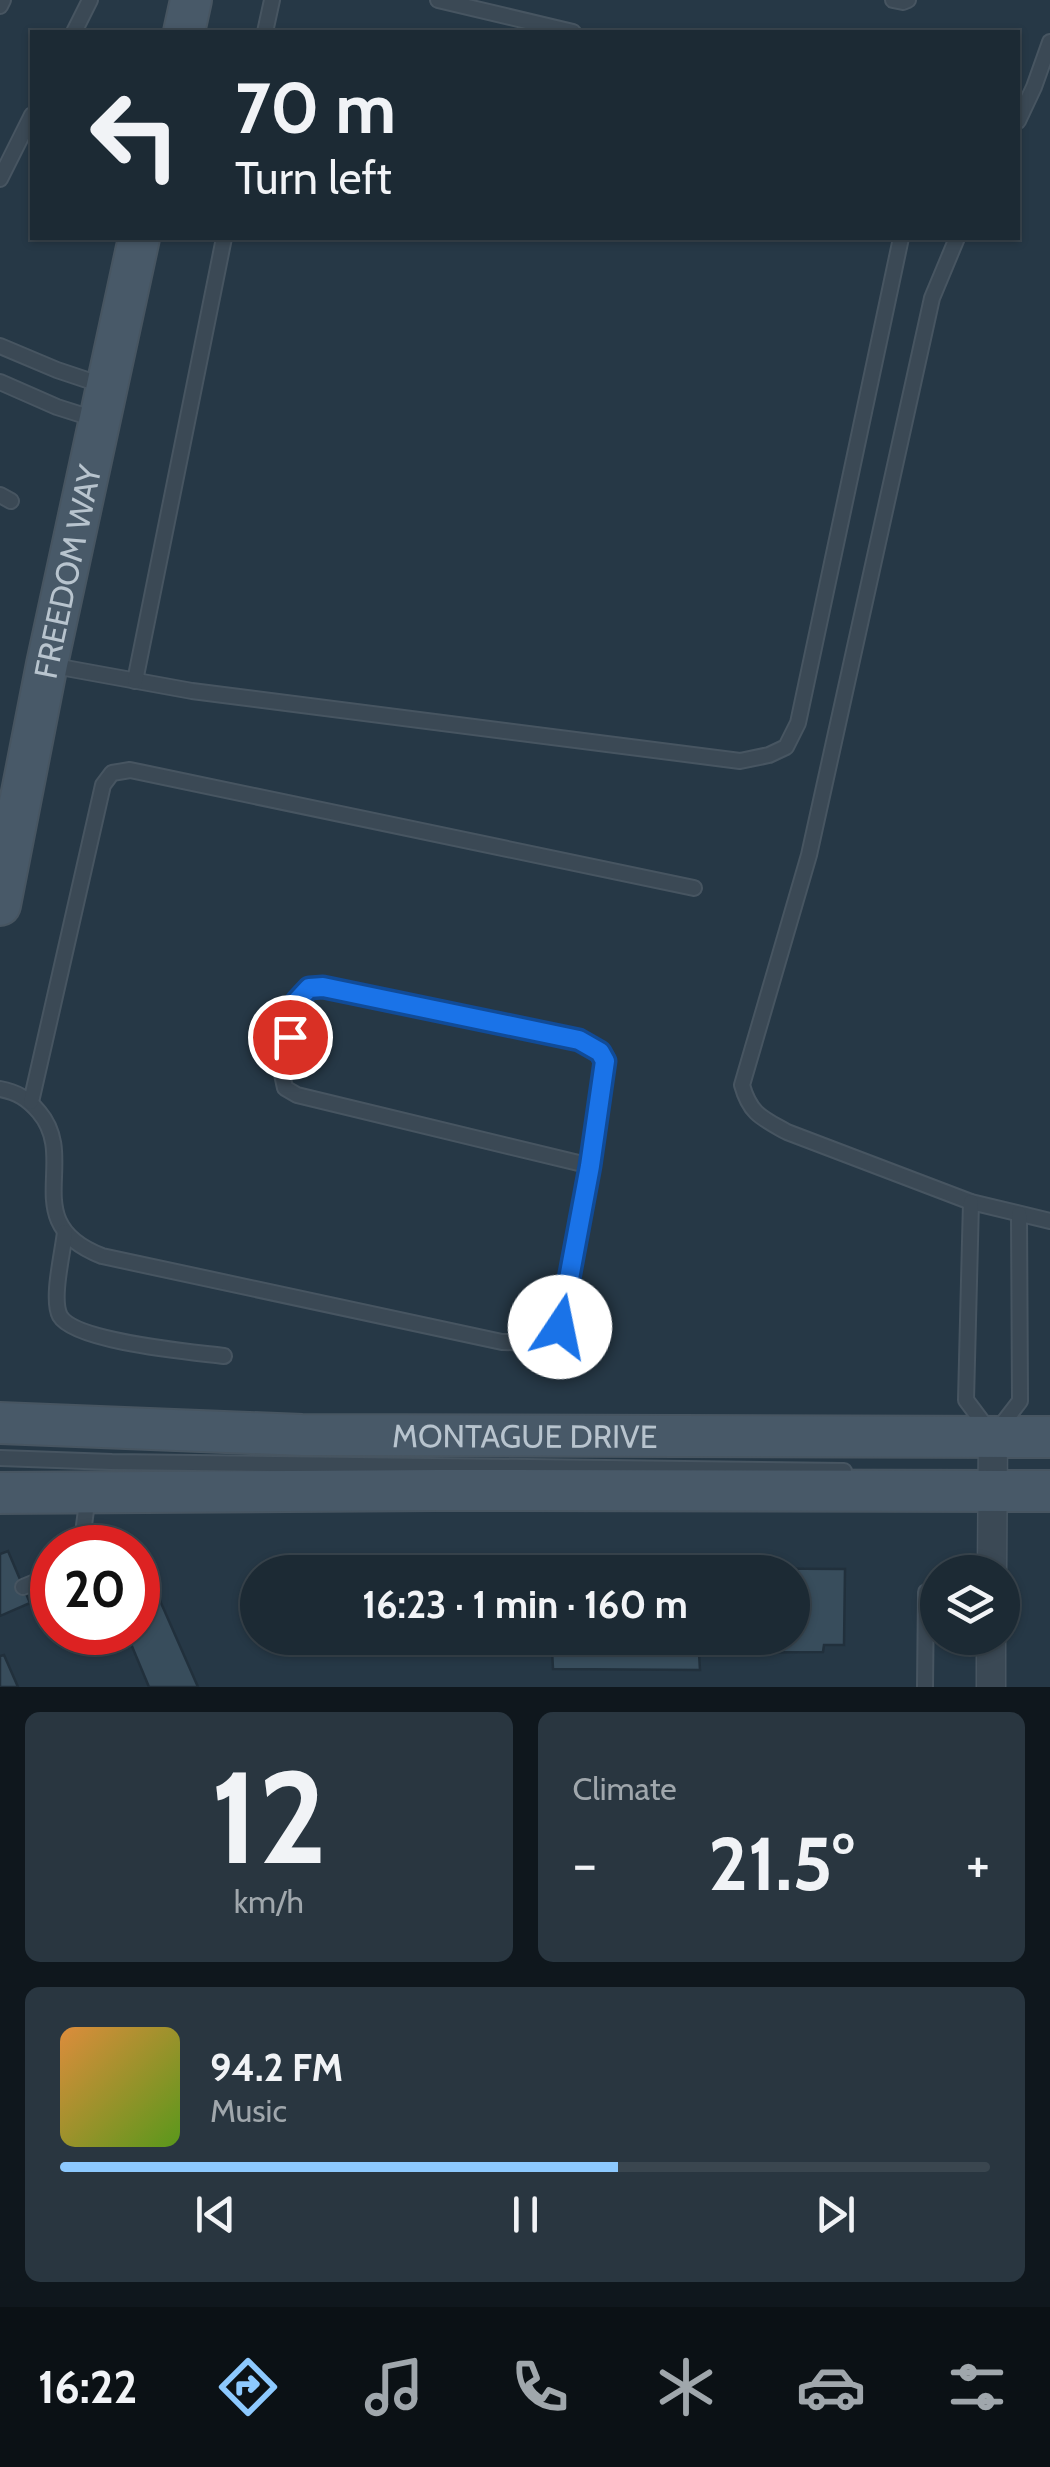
<!DOCTYPE html>
<meta charset="utf-8">
<style>
body{margin:0;font-family:Cabin,sans-serif;background:#293640;color:#f1f3f6;height:100vh;display:flex;flex-direction:column;font-size:38px;white-space:nowrap}
*{box-sizing:border-box;margin:0}
p{font-size:32px;color:#a0a7ac}
.icon{flex:none;width:55px;height:55px;fill:none;stroke:currentColor;stroke-width:2;stroke-linecap:round;stroke-linejoin:round}
.map{position:relative;height:1687px;overflow:hidden}
.side{display:flex;flex-direction:column;gap:25px;padding:25px;background:#0f171d;flex:1}
.side>*{flex:none}
.top-card{position:absolute;left:30px;top:30px;width:990px;height:210px;border-radius:0px;box-shadow:0 2px 8px #0004,0 0 0 2px #3a464f;background:#1c2a34;color:#f1f3f6;overflow:hidden}
.tools{position:absolute;left:920px;top:1555px;display:grid;gap:20px}
.tools a{display:grid;place-items:center;width:100px;height:100px;border-radius:50%;background:#1c2a34;box-shadow:0 2px 8px #0004,0 0 0 2px #3a464f;font-size:50px}
.speed{position:absolute;left:30px;top:1525px;display:flex;gap:20px;font-size:50px;font-weight:700;text-align:center}
.speed>*{display:grid;place-content:center;width:130px;height:130px;border-radius:50%;background:#1c2a34;box-shadow:0 2px 8px #0004,0 0 0 2px #3a464f;line-height:1}
.speed .limit{border:15px solid #d22;background:#fff;color:#111}
.pin{position:absolute;display:grid;place-items:center;width:85px;height:85px;color:#fff;margin:-42px;border:5px solid #fff;border-radius:50%;box-shadow:0 2px 10px #0007}
.me{position:absolute;width:110px;margin:-55px;rotate:11deg;stroke-linejoin:round;filter:drop-shadow(0 0 8px #0008)}
.turn{display:flex;align-items:center;gap:35px;height:210px;padding:0 40px;font-size:45px}
.turn .icon{width:130px;height:130px;stroke-width:2.5}
.turn b{display:block;font-size:70px;line-height:85px}
.big{font-size:75px;font-weight:700;line-height:1.1}
.side .card{flex:1;display:flex;flex-direction:column;justify-content:center;gap:15px;min-width:0;padding:0 35px;border-radius:15px;background:#293640}
.side .dial{align-items:center;gap:0}
.dial b{font-size:130px;line-height:1}
.song{display:flex;align-items:center;gap:30px}
.cover{width:120px;height:120px;border-radius:15px;background:linear-gradient(135deg,hsl(30 70% 55%),hsl(90 70% 35%))}
.played{height:10px;border-radius:5px;background:linear-gradient(90deg,#8dc9fe 60%,#3a464f 60%)}
.keys{display:flex;justify-content:space-around;direction:ltr}
.heat{display:flex;justify-content:space-between;align-items:center;font-size:55px;direction:ltr}
.side .tiles{flex:1;display:grid;gap:25px;grid-template-columns:1fr 1fr}
.card:last-child{grid-column:span 2}
.trip{position:absolute;left:240px;top:1555px;width:570px;height:100px;border-radius:50px;background:#1c2a34;box-shadow:0 2px 8px #0004,0 0 0 2px #3a464f;font-weight:700;line-height:100px;text-align:center}
.tabs{display:flex;height:160px;justify-content:space-around;align-items:center;background:#0b1115;color:#a0a7ac}
.tabs .icon{width:70px;height:70px}
.tabs .selected{color:#8dc9fe}
.tabs b{font-size:45px;color:#f1f3f6}
.map>svg:first-child{display:block}
</style>
<div class="map">
<svg width="1050" height="1687" viewBox="0 0 1050 1687">
<rect width="100%" height="100%" fill="#263846"/>
<g fill="#384d5c" stroke="#21303c" stroke-width="2.5">
<path d="M8,1551L30,1603L0,1616V1554Z"/>
<path d="M503,1567L845,1569L844,1645H824L823,1652L699,1653L700,1670L553,1669L552,1650L505,1649V1638H792V1572H503Z"/>
<path d="M154,1587L198,1687H149L126,1632H138V1593Z"/>
<path d="M4,1655L18,1687H0V1656Z"/>
</g>
<g fill="none" stroke-linecap="round" stroke-linejoin="round">
<defs>
<g id="lane">
<path d="M438,0L573,32"/>
<path d="M893,0L903,2L908,0"/>
<path d="M0,6L3,0"/>
<path d="M74,32L90,0"/>
<path d="M265,32L272,0"/>
<path d="M1018,121L1034,87L1050,42"/>
<path d="M0,179L32,115"/>
<path d="M957,238L932,298L809,855L742,1085C750,1114 762,1118 787,1132L971,1202L1050,1221"/>
<path d="M0,346L57,370L102,385"/>
<path d="M0,382L57,407L98,420"/>
<path d="M0,495L11,501"/>
<path d="M49,665L192,691L740,761L769,755L786,747L798,723L901,238"/>
<path d="M135,681L224,238"/>
<path d="M0,1089C17,1092 28,1099 39,1112C80,1160 16,1223 102,1256L502,1342C525,1342 545,1346 560,1327L591,1166L605,1061L600,1052L579,1040L323,987L309,988L297,1001L282,1074L285,1088L297,1095L591,1166"/>
<path d="M31,1102L103,785L112,773L130,770L694,888"/>
<path d="M971,1202L966,1400L993,1436L1020,1401L1019,1214"/>
<path d="M65,1232C63,1252 51,1299 60,1316C75,1342 193,1352 224,1356"/>
<path d="M0,1458L112,1462L844,1471"/>
<path d="M81,1548L88,1495"/>
<path d="M23,1587L52,1575"/>
<path d="M925,1687L926,1592"/>
</g>
<g id="street">
<path d="M992,1572L993,1436"/>
<path d="M991,1638V1687"/>
</g>
<g id="secondary">
<path d="M184,32L191,0"/>
<path id="s1" d="M0,905L47,664L139,238"/>
<path id="s2" d="M0,1423L302,1435L1050,1437"/>
<path d="M0,1493L436,1490L1050,1491"/>
</g>
</defs>
<use href="#lane" stroke="#475561" stroke-width="18"/>
<use href="#street" stroke="#475561" stroke-width="31"/>
<use href="#secondary" stroke="#475561" stroke-width="44"/>
<use href="#lane" stroke="#3b4955" stroke-width="14"/>
<use href="#street" stroke="#3b4955" stroke-width="28"/>
<use href="#secondary" stroke="#485968" stroke-width="40"/>
</g>
<g fill="none" stroke-linecap="round" stroke-linejoin="round">
<defs>
<path id="route" d="M290,1037L297,1001L309,988L323,987L579,1040L600,1052L605,1061L590,1166L560,1327"/>
</defs>
<use href="#route" stroke="#114b97" stroke-width="25"/>
<use href="#route" stroke="#1a73e8" stroke-width="18"/>
</g>
<g text-anchor="middle" dominant-baseline="central" stroke-width="10" stroke-linejoin="round" paint-order="stroke">
<g font-size="32" fill="#b8c4ce" stroke="#1f2e3a">
<text stroke="none"><textPath href="#s1" startOffset="340">FREEDOM WAY</textPath></text>
<text stroke="none"><textPath href="#s2" startOffset="525">MONTAGUE DRIVE</textPath></text>
</g>
</g>
</svg>
<div class="tools">
<a><svg class="icon" aria-label="layers" viewBox="0 0 24 24"><path d="M12 4l9 5-9 5-9-5zM3 14l9 5 9-5"/></svg></a>
</div>
<div class="speed"><div class="limit">20</div></div>
<div class="pin" style="left:290px;top:1037px;background:#d93025"><svg class="icon" aria-label="arrive" viewBox="0 0 24 24"><path d="M6 21V4h12l-3 4 3 4H6"/></svg></div>
<svg class="me" style="left:560px;top:1327px" viewBox="-20 -20 40 40"><circle r="19" fill="#fff"/><path d="M0-13L10 11 0 6-10 11z" fill="#1a73e8"/></svg>
<div class="trip">16:23 · 1 min · 160 m</div>
<div class="top-card">
<div class="turn"><svg class="icon" aria-label="left" viewBox="0 0 24 24"><path d="M17 20v-9H6M10 6l-5 5 5 5"/></svg><div><b>70 m</b>Turn left</div></div>
</div>
</div>
<section class="side">
<div class="tiles">
<div class="card dial"><b>12</b><p>km/h</p></div>
<div class="card"><p>Climate</p>
<div class="heat"><a>−</a><b class="big">21.5°</b><a>+</a></div>
</div>
<div class="card">
<div class="song"><i class="cover"></i><div><b>94.2 FM</b><p>Music</p></div></div>
<div class="played"></div>
<div class="keys"><svg class="icon" aria-label="previous" viewBox="0 0 24 24"><path d="M18 5L8 12l10 7zM5 5v14"/></svg><svg class="icon" aria-label="pause" viewBox="0 0 24 24"><path d="M8 5v14M16 5v14"/></svg><svg class="icon" aria-label="next" viewBox="0 0 24 24"><path d="M6 5l10 7-10 7zM19 5v14"/></svg></div>
</div>
</div>
</section>
<nav class="tabs">
<b>16:22</b>
<svg class="icon selected" aria-label="directions" viewBox="0 0 24 24"><path d="M12 3l9 9-9 9-9-9zM9 14v-3h6M13 9l2 2-2 2"/></svg>
<svg class="icon" aria-label="music" viewBox="0 0 24 24"><path d="M9 18V5l10-2v13"/><circle cx="6" cy="18" r="3"/><circle cx="16" cy="16" r="3"/></svg>
<svg class="icon" aria-label="phone" viewBox="0 0 24 24"><path d="M5 4h4l2 5-3 2q2 4 5 5l2-3 5 2v4C11 20 4 13 5 4z"/></svg>
<svg class="icon" aria-label="climate" viewBox="0 0 24 24"><path d="M12 3v18M4 7l16 10M4 17L20 7"/></svg>
<svg class="icon" aria-label="car" viewBox="0 0 24 24"><path d="M5 17H2v-5l4-1 3-4h7l3 4 3 1v5h-3M9 17h6M6 11h13"/><circle cx="7" cy="17" r="2"/><circle cx="17" cy="17" r="2"/></svg>
<svg class="icon" aria-label="filters" viewBox="0 0 24 24"><path d="M4 7h16M4 17h16"/><circle cx="9" cy="7" r="2"/><circle cx="15" cy="17" r="2"/></svg>
</nav>
